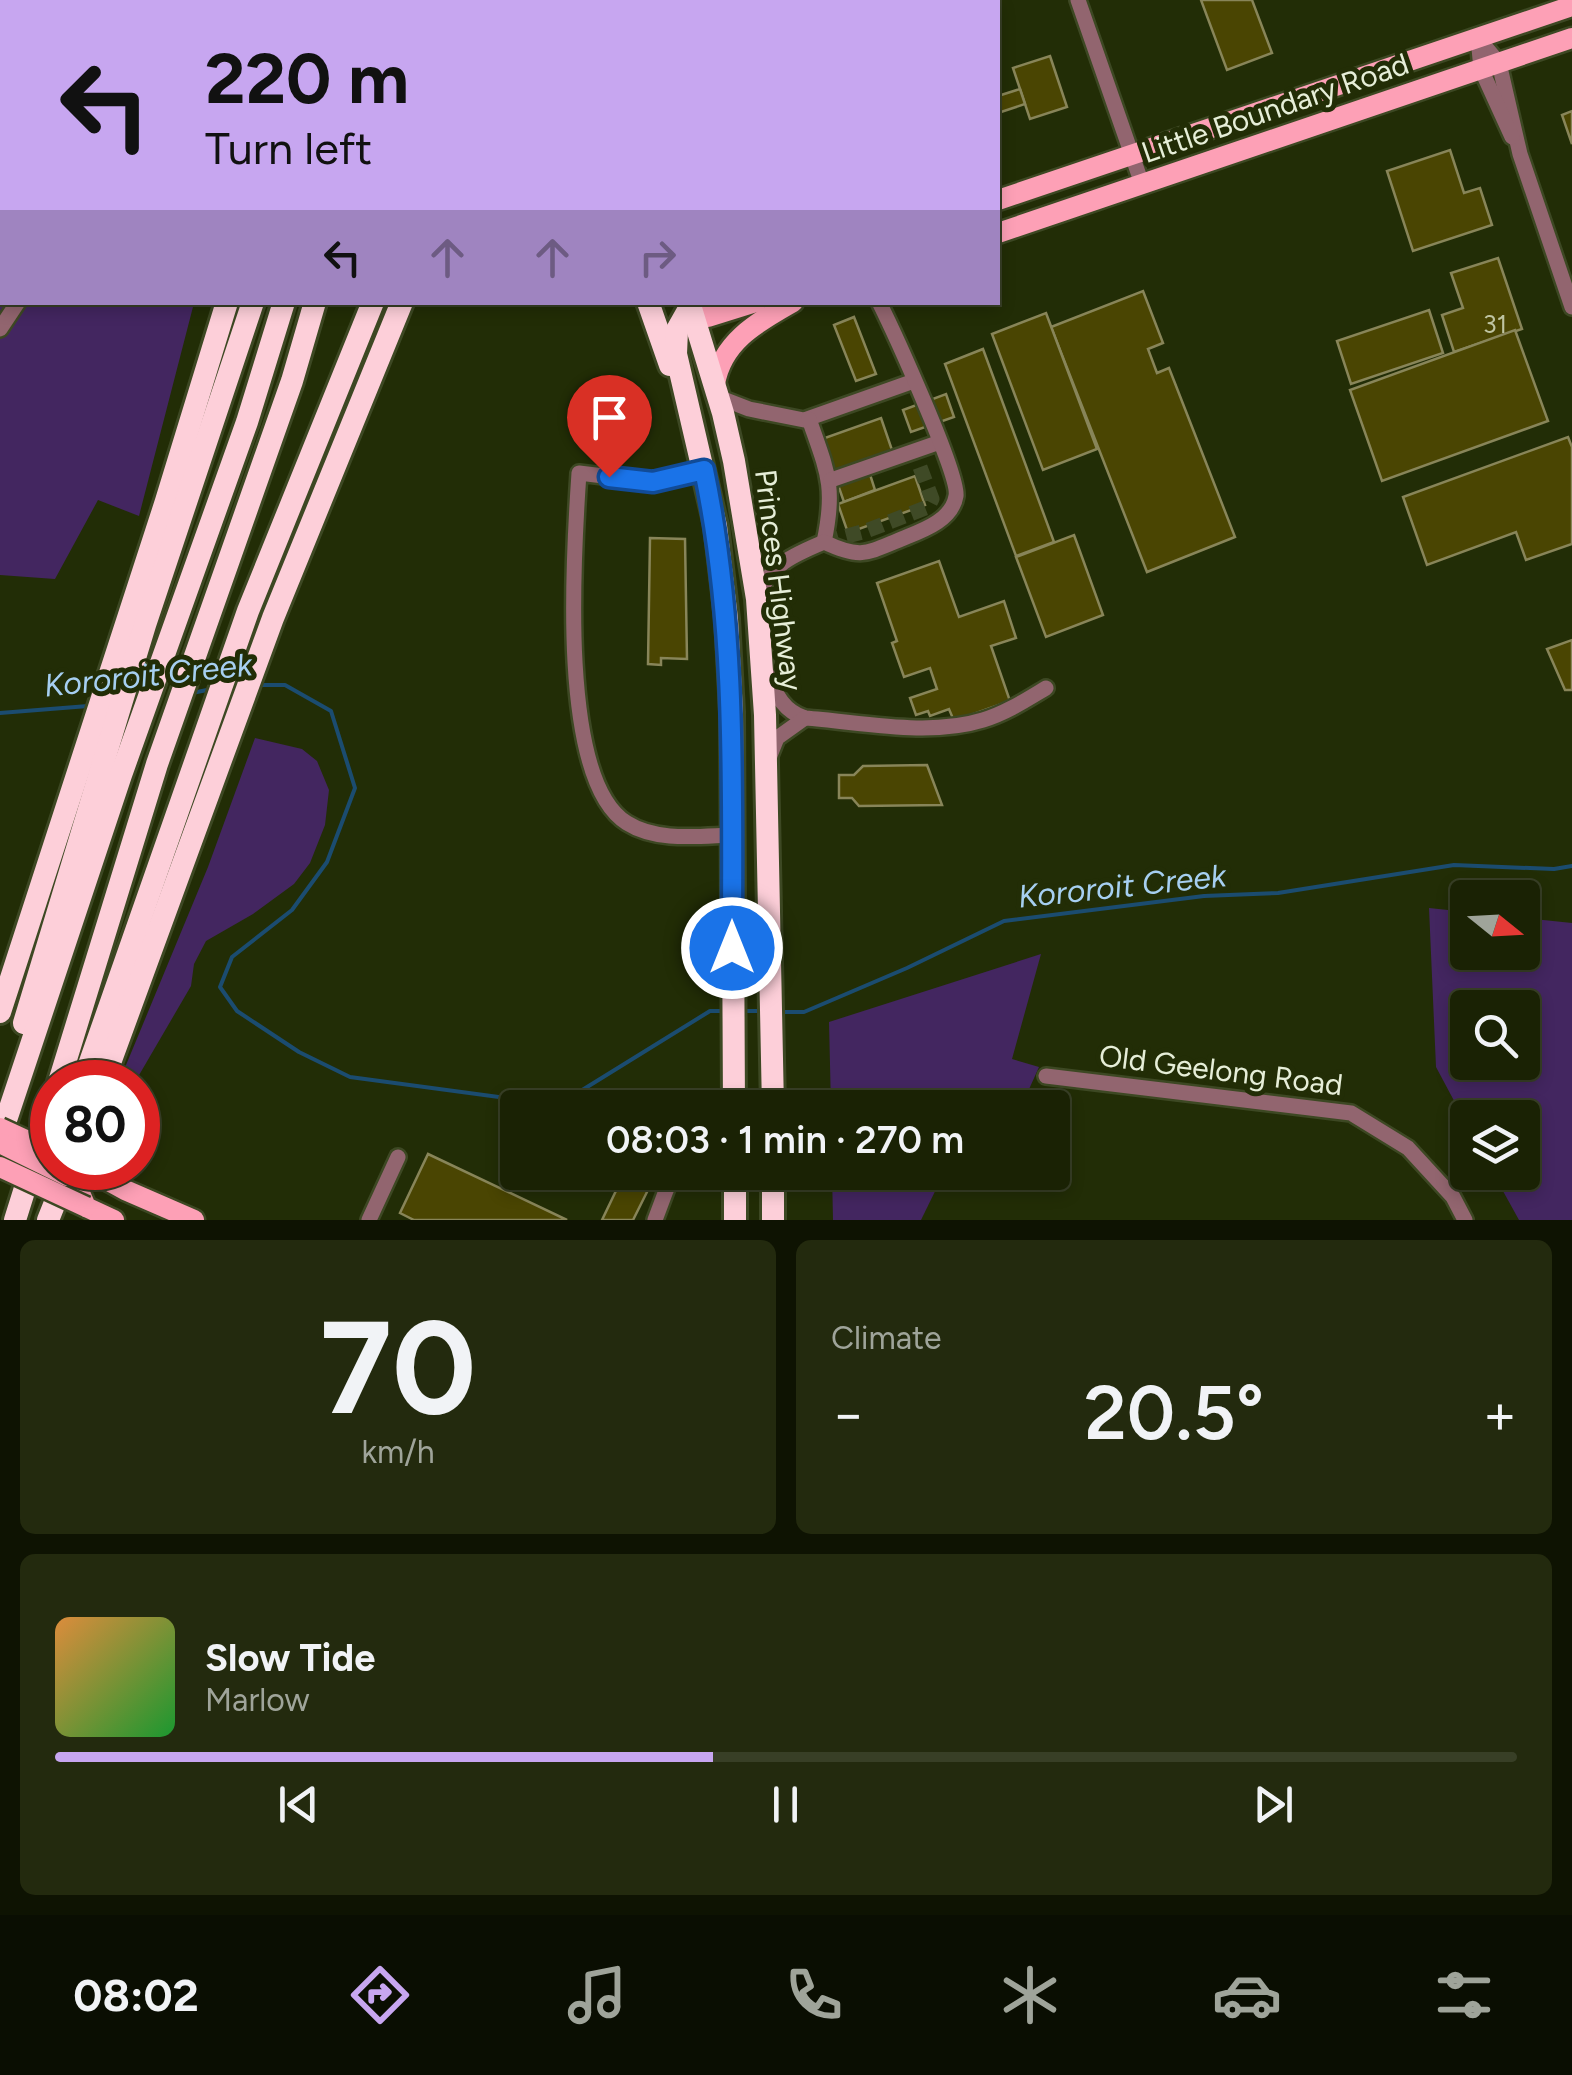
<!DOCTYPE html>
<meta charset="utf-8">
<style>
body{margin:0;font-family:Figtree,sans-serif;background:#232a0e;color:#f1f3f6;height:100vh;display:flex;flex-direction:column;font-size:38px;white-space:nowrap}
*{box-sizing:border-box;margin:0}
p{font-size:32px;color:#9fa49a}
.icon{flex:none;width:55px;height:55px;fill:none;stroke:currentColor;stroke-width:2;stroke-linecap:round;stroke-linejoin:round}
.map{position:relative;height:1220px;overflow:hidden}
.details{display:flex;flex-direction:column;gap:20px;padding:20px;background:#0e1302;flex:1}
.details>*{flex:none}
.guide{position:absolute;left:0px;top:0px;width:1000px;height:305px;box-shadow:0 5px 15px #0003,0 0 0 2px #383f26;background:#c7a6f0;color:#111;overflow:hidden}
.needle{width:65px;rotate:108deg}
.controls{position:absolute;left:1450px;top:880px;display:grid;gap:20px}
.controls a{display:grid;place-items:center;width:90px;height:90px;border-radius:10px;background:#1a2204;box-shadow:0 5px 15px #0003,0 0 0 2px #383f26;font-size:50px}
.speed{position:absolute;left:30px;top:1060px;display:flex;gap:20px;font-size:50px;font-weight:700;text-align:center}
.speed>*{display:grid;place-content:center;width:130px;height:130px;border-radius:50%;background:#1a2204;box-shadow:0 5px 15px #0003,0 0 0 2px #383f26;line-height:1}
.speed .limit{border:15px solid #d22;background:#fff;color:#111}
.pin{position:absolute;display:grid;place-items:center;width:85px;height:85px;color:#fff;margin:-102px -42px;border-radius:50% 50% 50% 0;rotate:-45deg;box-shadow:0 0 10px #0007}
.pin .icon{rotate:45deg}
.me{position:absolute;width:110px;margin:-55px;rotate:0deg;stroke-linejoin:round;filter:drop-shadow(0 0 8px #0008)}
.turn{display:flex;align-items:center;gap:35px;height:210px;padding:0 40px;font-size:45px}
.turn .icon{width:130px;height:130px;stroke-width:2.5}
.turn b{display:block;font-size:70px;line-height:85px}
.lanes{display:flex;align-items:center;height:95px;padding:0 40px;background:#0003;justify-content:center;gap:50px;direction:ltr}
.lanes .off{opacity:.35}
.big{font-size:75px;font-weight:600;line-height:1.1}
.details .card{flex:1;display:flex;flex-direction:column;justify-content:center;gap:15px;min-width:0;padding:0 35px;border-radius:15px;background:#232a0e}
.details .dial{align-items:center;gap:0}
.dial b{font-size:130px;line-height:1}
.song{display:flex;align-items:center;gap:30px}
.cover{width:120px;height:120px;border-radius:15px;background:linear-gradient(135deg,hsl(30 70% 55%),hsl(130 70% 35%))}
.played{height:10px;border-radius:5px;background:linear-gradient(90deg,#c7a6f0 45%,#383f26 45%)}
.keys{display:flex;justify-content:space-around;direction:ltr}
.heat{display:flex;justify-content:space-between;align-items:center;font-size:55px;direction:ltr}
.details .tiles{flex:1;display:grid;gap:20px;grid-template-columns:1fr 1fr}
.card:last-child{grid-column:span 2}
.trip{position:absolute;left:500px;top:1090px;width:570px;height:100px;border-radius:10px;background:#1a2204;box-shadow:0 5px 15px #0003,0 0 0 2px #383f26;font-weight:600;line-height:100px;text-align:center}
.menu{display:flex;height:160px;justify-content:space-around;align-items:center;background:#0a0e02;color:#9fa49a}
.menu .icon{width:70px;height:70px}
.menu .current{color:#c7a6f0}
.menu b{font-size:45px;color:#f1f3f6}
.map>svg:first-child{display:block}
</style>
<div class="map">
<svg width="1572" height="1220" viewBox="0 0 1572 1220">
<rect width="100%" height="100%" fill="#222d06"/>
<g fill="#432660" fill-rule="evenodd">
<path d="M0,0H266L2,2V302L194,303L139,516L98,500L55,579L0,575Z"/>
<path d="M255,738L302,749L317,761L329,790L325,825L310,863L294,884L253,914L206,941L194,964L191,986L135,1082H119L208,867Z"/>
<path d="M1429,908L1467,912L1468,952H1522L1523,918L1572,923V1220H1519L1493,1173L1522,1172V1118H1468L1467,1125L1436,1067ZM1468,1008H1522V1062H1468Z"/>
<path d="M1041,954L1012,1059L1039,1067L1021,1107H831L829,1022Z"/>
<path d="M832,1173V1172L944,1173L921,1220H833Z"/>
</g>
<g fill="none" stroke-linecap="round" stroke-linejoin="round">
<g stroke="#1b4c70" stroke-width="4">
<path d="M256,685H285L331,711L355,788L327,862L292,910L232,957L220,987L237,1011L299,1052L350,1077L558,1105L710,1011H726"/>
<path d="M192,693L212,689"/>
<path d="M0,713L88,706"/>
<path d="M741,1011H761"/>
<path d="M781,1012H804L907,968L1004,921L1204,896L1278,893L1454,865L1554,869L1572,866"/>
</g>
</g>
<g fill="#4a4502" stroke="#888559" stroke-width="2.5">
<path d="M1201,0H1252L1272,53L1227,70Z"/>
<path d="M1050,56L1067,107L1030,119L1013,68Z"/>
<path d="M1020,89L1025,104L998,113V96Z"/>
<path d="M1572,111V144L1562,115Z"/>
<path d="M1450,150L1464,193L1480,188L1492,225L1413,251L1387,171Z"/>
<path d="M1498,258L1522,329L1454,352L1442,315L1463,308L1451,273Z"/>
<path d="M1143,291L1163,343L1148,349L1157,373L1169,368L1235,537L1147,572L1051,327Z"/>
<path d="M1429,310L1443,353L1351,384L1337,341Z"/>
<path d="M1046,313L1097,449L1043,470L992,334Z"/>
<path d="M854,317L876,374L856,381L834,325Z"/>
<path d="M1515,330L1548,421L1382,481L1350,390Z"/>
<path d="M983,349L1054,542L1016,556L945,364Z"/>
<path d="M946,394L954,417L911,432L903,410Z"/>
<path d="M881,418L893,453L866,462L875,490L844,502L822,439Z"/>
<path d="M1568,437L1572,447V544L1526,560L1516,532L1427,565L1403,497Z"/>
<path d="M915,476L925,505L848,533L838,504Z"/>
<path d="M1074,535L1103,615L1046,637L1016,557Z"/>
<path d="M650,538L685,539L687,659L661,658V665L648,664Z"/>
<path d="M939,561L959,617L1004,601L1016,638L991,646L1010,701L954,721L949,709L930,716L928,711L916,715L910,698L937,689L930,668L904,677L892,643L897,641L877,583Z"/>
<path d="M1572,640V690H1565L1547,649Z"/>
<path d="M927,765L942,805L859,806L852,798H839V775H854L863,766Z"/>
<path d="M428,1154L567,1220H414L400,1213Z"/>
<path d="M625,1172L656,1174L633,1220H602Z"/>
</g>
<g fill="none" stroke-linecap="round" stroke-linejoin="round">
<path stroke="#3f4a26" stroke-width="15" stroke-dasharray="15 8" stroke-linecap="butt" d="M824,542L866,531L928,507L932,499L914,451"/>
<defs>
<g id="minor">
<path d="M56,0L61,2"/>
<path d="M825,0V2"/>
<path d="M1078,0L1142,184"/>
<path d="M87,2H105"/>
<path d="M1478,38L1499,63L1520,154L1572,307"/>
<path d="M1478,38L1481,69L1512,137"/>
<path d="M0,329L18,302"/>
<path d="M718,397L749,409L804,420L914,381"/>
<path d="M809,419C827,471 836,486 824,542"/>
<path d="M704,470L653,482L579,473C574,547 557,780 627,823C657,842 699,836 732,835"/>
<path d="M831,480L940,442"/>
<path d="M757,597C771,564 793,555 824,542C862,560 867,553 904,538C924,530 952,520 956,496C960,476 892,328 879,302"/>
<path d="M767,674C776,694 783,711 805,718C861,722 928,737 983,720C1006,713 1026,700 1046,688"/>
<path d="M769,758L777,738L805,718"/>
<path d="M1046,1076L1351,1113L1408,1148L1453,1197L1465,1220"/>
<path d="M369,1220L398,1157"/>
<path d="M655,1220L673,1172"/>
</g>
<g id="major">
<path d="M998,200L1572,6"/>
<path d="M998,233L1572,38"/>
<path d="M694,317H708L756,302"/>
<path d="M715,384C722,341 758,322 793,302"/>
<path d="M85,1168L125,1190L194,1220"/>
<path d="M67,1176L77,1186L86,1207L114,1220"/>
</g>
<g id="highway">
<path d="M498,0L500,2"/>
<path d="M611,0V2"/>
<path d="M306,2V0"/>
<path d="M339,2V0"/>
<path d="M360,2V0"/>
<path d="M393,2V0"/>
<path d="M421,2L422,0"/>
<path d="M523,2L524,0"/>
<path d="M648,302L670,365"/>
<path d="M689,302L723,413L734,461L757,599L765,715L773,1108"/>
<path d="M690,307L677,330L676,354L716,526L727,619L732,712L734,1108"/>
<path d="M0,1012L166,501L227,302"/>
<path d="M24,1023L145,625L253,302"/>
<path d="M59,1082L157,764L292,381L315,302"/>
<path d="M83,1082L248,611L373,302"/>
<path d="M103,1082L273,618L402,302"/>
<path d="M0,1138L121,775L247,422L284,302"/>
<path d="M735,1172V1220"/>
<path d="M15,1220L52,1102"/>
<path d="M48,1220L66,1175"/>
<path d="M773,1220V1172"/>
</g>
</defs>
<use href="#minor" stroke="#3d4823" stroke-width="20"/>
<use href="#major" stroke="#3d4823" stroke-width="25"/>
<use href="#highway" stroke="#3d4823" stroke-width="28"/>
<use href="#minor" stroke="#92656f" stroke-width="15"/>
<use href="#major" stroke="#fda0b6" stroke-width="20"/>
<use href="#highway" stroke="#fdcfd9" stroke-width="22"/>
<defs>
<g id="major-bridge">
<path d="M0,1128L52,1152"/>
<path d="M0,1143L67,1176"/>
<path d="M0,1167L86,1207"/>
</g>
</defs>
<use href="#major-bridge" stroke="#3d4823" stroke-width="25" stroke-linecap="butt"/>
<use href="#major-bridge" stroke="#fda0b6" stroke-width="20"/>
</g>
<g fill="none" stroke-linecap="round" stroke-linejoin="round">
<defs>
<path id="route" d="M609,477L653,482L704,470C737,628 732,788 732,948"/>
</defs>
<use href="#route" stroke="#114b97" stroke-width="25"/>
<use href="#route" stroke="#1a73e8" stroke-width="18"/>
</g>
<g text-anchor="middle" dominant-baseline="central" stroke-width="10" stroke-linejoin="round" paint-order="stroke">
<g font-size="25" fill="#bfc4a2">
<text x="1495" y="324">31</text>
</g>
<g font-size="30" fill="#e6eed8" stroke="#222d06">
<text transform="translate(1275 108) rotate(-19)">Little Boundary Road</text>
<text transform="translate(779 580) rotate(83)">Princes Highway</text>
<text transform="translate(1221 1070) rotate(7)">Old Geelong Road</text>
</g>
<g font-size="32" font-style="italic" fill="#a6cff1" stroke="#222d06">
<text transform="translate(148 675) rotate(-6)">Kororoit Creek</text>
<text transform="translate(1122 886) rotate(-6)">Kororoit Creek</text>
</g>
</g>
</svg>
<div class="controls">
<a><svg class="needle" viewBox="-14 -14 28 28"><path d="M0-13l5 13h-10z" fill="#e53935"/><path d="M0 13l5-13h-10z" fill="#9fa49a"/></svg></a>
<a><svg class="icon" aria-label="search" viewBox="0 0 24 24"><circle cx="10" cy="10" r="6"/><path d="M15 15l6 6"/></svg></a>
<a><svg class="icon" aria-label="layers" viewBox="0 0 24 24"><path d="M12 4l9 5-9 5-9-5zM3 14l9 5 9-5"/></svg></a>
</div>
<div class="speed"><div class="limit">80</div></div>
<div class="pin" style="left:609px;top:477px;background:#d93025"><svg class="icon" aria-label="arrive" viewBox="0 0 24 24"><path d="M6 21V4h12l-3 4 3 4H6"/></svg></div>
<svg class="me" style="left:732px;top:948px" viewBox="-20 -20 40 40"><circle r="17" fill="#1a73e8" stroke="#fff" stroke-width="3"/><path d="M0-11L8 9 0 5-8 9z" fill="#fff"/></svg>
<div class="trip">08:03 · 1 min · 270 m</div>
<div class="guide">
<div class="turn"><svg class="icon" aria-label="left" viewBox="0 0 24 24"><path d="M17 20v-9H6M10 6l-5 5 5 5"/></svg><div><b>220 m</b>Turn left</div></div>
<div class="lanes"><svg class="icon" aria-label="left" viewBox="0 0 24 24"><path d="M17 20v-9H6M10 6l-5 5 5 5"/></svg><svg class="icon off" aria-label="ahead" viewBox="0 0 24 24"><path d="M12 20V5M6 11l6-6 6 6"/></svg><svg class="icon off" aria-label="ahead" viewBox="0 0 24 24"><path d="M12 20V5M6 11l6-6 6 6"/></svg><svg class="icon off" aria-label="right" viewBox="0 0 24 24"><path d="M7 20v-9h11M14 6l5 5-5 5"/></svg></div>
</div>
</div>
<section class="details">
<div class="tiles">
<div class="card dial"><b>70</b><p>km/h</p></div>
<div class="card"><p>Climate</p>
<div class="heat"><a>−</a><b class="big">20.5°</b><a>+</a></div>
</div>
<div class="card">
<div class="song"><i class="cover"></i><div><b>Slow Tide</b><p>Marlow</p></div></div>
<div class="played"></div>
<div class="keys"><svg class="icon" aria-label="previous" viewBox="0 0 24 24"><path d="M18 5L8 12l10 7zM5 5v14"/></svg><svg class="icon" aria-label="pause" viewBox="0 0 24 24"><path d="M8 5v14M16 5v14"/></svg><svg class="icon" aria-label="next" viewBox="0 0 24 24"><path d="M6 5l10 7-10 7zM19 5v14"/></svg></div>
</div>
</div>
</section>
<nav class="menu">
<b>08:02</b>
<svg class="icon current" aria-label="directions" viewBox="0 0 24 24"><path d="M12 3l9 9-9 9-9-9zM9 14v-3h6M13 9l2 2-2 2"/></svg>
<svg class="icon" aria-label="music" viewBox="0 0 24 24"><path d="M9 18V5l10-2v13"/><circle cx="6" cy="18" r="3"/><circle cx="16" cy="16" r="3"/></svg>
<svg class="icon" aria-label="phone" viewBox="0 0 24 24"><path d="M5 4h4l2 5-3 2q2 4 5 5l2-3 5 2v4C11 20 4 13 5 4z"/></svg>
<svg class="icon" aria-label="climate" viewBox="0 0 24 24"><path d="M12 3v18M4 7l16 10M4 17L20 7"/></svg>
<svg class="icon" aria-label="car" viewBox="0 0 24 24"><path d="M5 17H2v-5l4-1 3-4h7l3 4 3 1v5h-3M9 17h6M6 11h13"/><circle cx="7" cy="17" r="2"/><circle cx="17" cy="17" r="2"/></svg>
<svg class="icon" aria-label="filters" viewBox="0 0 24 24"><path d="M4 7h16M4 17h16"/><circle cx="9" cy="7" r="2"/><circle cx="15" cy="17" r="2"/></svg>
</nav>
